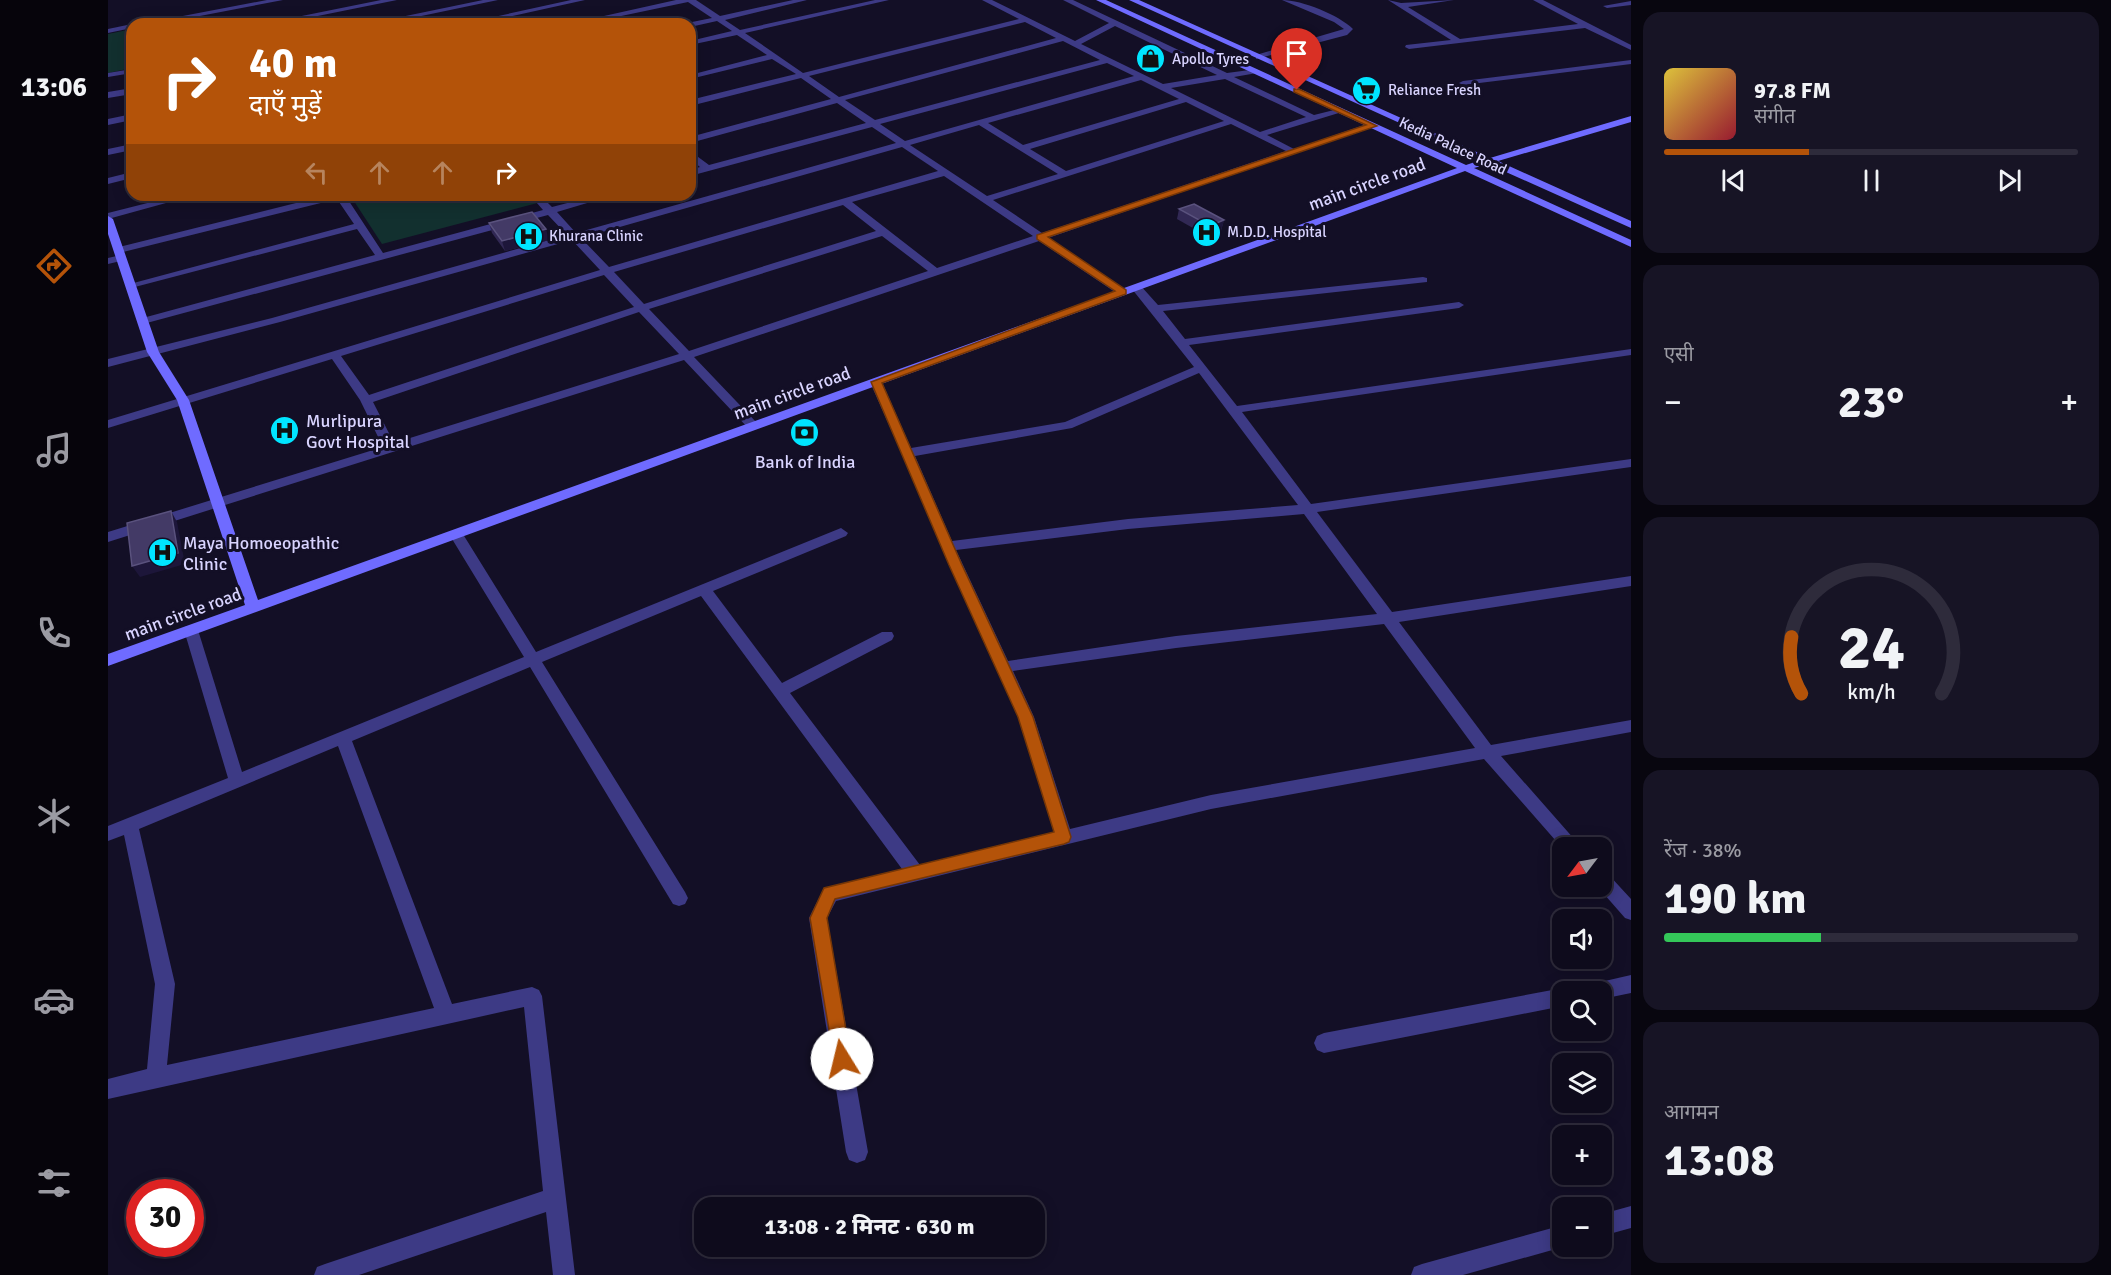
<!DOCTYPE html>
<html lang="hi">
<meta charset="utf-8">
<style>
body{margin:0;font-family:Signika,"Noto Sans Devanagari",sans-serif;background:#171425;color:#f1f3f6;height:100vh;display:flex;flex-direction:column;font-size:22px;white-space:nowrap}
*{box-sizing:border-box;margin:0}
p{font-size:20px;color:#9b9ba3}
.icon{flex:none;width:33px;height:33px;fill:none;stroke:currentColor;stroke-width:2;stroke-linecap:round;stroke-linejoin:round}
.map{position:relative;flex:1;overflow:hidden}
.sheet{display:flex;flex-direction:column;gap:12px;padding:12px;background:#08060f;width:480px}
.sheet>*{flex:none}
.top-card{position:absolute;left:18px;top:18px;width:570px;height:183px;border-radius:18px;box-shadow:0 3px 15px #0003,0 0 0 2px #2e2b3b;background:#b45309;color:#fff;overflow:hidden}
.needle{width:39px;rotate:238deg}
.tools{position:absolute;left:1444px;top:837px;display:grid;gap:12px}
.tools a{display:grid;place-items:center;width:60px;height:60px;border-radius:12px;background:#0e0b1c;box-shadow:0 3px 15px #0003,0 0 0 2px #2e2b3b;font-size:30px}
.speed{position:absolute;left:18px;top:1179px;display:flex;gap:12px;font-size:30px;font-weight:700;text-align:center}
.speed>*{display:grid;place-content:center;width:78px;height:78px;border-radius:50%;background:#0e0b1c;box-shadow:0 3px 15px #0003,0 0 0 2px #2e2b3b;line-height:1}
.speed .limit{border:9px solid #d22;background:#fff;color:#111}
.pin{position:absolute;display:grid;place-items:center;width:51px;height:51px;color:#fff;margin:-62px -26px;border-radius:50% 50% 50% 0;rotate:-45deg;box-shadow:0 0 6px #0007}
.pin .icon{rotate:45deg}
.me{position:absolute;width:66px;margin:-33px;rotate:351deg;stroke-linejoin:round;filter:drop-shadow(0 0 4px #0008)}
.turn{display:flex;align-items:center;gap:21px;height:126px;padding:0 24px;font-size:27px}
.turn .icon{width:78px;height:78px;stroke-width:2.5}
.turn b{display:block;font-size:42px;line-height:51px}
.lanes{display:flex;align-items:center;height:57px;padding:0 24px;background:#0003;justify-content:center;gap:30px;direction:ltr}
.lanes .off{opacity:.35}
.big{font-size:45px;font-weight:800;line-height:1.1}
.sheet .tile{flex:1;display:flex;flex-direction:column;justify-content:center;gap:9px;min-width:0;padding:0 21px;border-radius:18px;background:#171425}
.sheet .dial{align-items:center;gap:0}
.dial svg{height:156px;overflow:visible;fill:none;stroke:#2e2b3b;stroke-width:7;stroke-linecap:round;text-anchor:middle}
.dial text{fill:#f1f3f6;stroke:none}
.song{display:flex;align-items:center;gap:18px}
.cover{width:72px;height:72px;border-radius:9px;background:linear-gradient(135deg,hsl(50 70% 55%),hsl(350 70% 35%))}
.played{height:6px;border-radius:3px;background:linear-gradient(90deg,#b45309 35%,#2e2b3b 35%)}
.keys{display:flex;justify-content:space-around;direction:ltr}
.heat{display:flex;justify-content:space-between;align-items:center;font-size:33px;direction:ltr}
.charge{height:9px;border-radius:4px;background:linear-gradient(90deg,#34c759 38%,#2e2b3b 0)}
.trip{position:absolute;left:586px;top:1197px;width:351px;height:60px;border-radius:18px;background:#0e0b1c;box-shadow:0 3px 15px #0003,0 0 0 2px #2e2b3b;font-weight:800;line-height:60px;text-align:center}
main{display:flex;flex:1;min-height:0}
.menu{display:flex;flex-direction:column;width:108px;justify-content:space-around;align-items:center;background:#06040b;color:#9b9ba3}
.menu .icon{width:42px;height:42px}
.menu .on{color:#b45309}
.menu b{font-size:27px;color:#f1f3f6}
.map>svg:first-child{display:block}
</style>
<main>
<nav class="menu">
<b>13:06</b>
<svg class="icon on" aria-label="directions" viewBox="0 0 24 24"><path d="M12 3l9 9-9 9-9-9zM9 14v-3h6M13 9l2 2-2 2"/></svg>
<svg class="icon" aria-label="music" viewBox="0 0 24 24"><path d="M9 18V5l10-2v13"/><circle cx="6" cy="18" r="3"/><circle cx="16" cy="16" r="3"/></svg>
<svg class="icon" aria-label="phone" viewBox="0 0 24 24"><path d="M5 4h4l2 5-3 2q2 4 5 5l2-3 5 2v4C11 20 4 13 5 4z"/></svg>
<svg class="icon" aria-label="climate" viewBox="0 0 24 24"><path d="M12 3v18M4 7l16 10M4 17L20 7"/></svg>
<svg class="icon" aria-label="car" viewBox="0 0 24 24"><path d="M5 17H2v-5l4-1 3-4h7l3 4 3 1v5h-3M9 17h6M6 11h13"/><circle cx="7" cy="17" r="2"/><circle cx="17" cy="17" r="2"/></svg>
<svg class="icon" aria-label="filters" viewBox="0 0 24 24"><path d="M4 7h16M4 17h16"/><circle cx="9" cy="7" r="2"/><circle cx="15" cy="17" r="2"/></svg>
</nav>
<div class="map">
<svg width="1523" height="1275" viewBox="0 0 1523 1275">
<rect width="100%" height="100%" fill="#130f26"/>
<g fill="#12302f">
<path d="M24,29V68L0,73V34Z"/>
<path d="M242,195H460L274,244Z"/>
</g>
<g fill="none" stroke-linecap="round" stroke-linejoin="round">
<g fill="#3d3a85" fill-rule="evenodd">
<path d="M159,0H175L50,24H33Z"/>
<path d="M273,0H289L170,24H154Z"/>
<path d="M375,0H390L275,24H259Z"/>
<path d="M463,0H477L369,24H354Z"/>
<path d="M568,0H588L612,16L685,0H699L617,20L632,30L767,0H781L637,33L695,73L911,19L874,0H884L967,41L1001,23L955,0H965L1119,73L1149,69V73L1126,77L1206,115L1234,108V112L1159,135L1186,149L1262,123L1269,125L940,238L1018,290V294H1010L931,241L586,357L649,423L651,426L649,429H641L576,360L0,542V532L275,447L252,400L224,359L0,428V420L492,270L464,240L172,322L0,367V359L164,318L459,235L440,215L35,324L31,323V319L267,255L249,229L23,288L18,285L246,224L229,199L11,253L7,252V248L220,195H237L275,253L435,210L422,195H432L444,207L490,195H506L449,212L468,233L788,143L764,127L582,176V170L592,167L582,159V151L601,165L758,123L729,103L582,143V137L723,99L693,78L582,106V100L688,74L664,59L582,79V75L659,55L629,35L582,45V41L624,31L609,21L582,27V24L579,23L604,18L580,2L475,24H460ZM917,22L948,38L731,97L701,76ZM1007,26L1109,75L1055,84L973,44ZM955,41L992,60L767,120L737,100ZM999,63L1026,76L797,141L772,124ZM1117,79L1198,117L1152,132L1063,88ZM1033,80L1071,99L915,145L880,123ZM1078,102L1116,121L958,171L922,149ZM1123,124L1178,151L934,233L885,200ZM871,125L950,174L879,196L802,145ZM794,147L830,171L501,267L473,238ZM836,176L925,236L829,268L744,202ZM735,205L768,231L536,304L506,272ZM774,236L820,271L581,351L541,309ZM496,275L526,307L261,395L233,356ZM531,312L571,354L286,443L265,402Z"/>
<path d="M1174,0C1194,0 1231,15 1245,29L1239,35L1148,59V55L1236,29L1226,22Z"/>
<path d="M1280,0L1293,3L1346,0L1300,7L1352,39L1470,24L1425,0H1435L1523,45V50L1477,28L1301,49L1297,47L1298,45L1343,40Z"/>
<path d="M1523,1V5L1499,8L1495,6Z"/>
<path d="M24,24V28L0,33V29Z"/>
<path d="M1523,60V64L1355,85L1351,83L1355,81Z"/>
<path d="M24,69V73L0,77V73Z"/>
<path d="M24,88V94L0,98V92Z"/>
<path d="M24,114V120L0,125V119Z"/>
<path d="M24,144V150L0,155V149Z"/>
<path d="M24,172V178L0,184V178Z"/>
<path d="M71,195H87L0,219V213Z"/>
<path d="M13,255L17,256V260L0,264V258Z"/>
<path d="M1315,277L1319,278V282L1055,311L1077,339L1351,302L1356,305L1351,308L1081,345L1129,406L1523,349V355L1134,412L1203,504L1523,459V467L1209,512L1284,612L1523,576V586L1291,622L1383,745L1523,720V732L1393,756L1474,848L1455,849L1376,759L1103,809L728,901L719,918L760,1152L757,1160L749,1163L741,1160L738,1152L701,918L716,888L794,869L593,596L434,662L577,892L580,898L577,904L571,906L565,904L422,667L244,741L344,1004L424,987L431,990L434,996L467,1275H445L438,1212L251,1275H206L209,1267L217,1264L435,1191L416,1007L0,1099V1079L39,1069L47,984L16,835L0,841V826L120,778L76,630L78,626H88L90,630L134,772L416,657L341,534L343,531H353L428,652L733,528L740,533L738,536L605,591L674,683L774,632H784L786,636L784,640L682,693L812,865L946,832L910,717L762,382L768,378L774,382L803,448L957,422L1086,367L1024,289V285H1032L1050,305ZM1091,373L1190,505L1020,519L844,541L807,456L964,428ZM1196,514L1269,614L1068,636L900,661L848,550L1020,529ZM1276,624L1367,748L1103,795L962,829L926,717L905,671L1068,648ZM230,746L326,1008L59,1065L67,984L31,829Z"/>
<path d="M1494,872L1500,874L1523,899V920L1517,918L1489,886H1494Z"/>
<path d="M1523,975V993L1494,999V992H1473L1475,986Z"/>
<path d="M1455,988L1462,992H1455V1006L1216,1053L1209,1050L1206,1043L1209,1036L1216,1033Z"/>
<path d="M1523,1206V1228L1494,1236V1214Z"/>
<path d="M1455,1225V1247L1355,1275H1303L1306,1267L1314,1264Z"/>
</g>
<path fill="#6f6bff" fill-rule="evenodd" d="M988,0H998L1358,165L1373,160L1021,0H1031L1382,158L1523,116V122L1390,161L1523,221V228L1380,164L1366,168L1523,240V247L1357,171L0,666V654L137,605L69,400L39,352L0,234V216L5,219L51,352L81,400L150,600L1349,168Z"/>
</g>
<g fill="#312854">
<path d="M1071,209L1116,220L1113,231L1099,236L1069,219Z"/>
<path d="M381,223L441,240L397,251L384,233Z"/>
</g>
<g fill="#1d163a">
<path d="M1116,220L1113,231L1099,236L1102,226Z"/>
<path d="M438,229L441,240L397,251L394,241Z"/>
<path d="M63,511L69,522L77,564L32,577L24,566Z"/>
</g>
<g fill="#433a66" stroke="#5a527e" stroke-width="1.5">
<path d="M1086,204L1116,220L1102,226L1071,209Z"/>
<path d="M424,212L438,229L394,241L381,223Z"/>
<path d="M63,511L70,553L24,566L19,523Z"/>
</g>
<path fill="#b45309" stroke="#753606" stroke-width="1.5" d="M1186,89H1191L1269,126L940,237L1018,290V294L774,383L854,565L925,717L963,837L961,842L956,844L727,899L719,918L743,1059L740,1065L734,1068L727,1065L702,918L716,888L946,832L910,717L841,565L763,382L1007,291L929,239V235L1258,125L1186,92Z"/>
<defs>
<symbol id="shop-disc" viewBox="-11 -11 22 22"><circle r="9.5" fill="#00e5ff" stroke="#130f26"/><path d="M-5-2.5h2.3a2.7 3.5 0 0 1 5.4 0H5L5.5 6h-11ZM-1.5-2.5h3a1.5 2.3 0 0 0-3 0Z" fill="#111"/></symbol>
<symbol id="supermarket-disc" viewBox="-11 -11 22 22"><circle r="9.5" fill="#00e5ff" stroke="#130f26"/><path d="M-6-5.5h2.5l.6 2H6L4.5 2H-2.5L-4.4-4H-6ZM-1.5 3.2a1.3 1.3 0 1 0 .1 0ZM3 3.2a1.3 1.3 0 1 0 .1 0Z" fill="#111"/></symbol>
<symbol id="hospital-disc" viewBox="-11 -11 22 22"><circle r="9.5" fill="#00e5ff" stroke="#130f26"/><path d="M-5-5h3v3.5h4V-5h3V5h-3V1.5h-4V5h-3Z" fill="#111"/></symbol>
<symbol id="bank-disc" viewBox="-11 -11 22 22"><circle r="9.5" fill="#00e5ff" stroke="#130f26"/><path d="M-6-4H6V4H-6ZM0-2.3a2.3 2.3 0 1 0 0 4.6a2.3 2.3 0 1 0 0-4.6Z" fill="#111"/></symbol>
</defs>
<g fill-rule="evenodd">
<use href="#shop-disc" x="1026" y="42" width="33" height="33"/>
<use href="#supermarket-disc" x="1242" y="74" width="33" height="33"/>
<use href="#hospital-disc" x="1082" y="216" width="33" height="33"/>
<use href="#hospital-disc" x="404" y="220" width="33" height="33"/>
<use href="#hospital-disc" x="160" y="414" width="33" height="33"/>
<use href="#bank-disc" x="680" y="416" width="33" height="33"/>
<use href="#hospital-disc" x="38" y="536" width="33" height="33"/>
</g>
<g text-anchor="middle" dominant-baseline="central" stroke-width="6" stroke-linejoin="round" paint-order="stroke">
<g font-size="15" fill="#d9d4ff" stroke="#130f26" text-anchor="start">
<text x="1064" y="59">Apollo Tyres</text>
<text x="1280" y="90">Reliance Fresh</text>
<text x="1119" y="232">M.D.D. Hospital</text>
<text x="441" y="236">Khurana Clinic</text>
</g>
<g font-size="15" fill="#d9d4ff" stroke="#130f26">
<text transform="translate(1345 146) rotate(25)">Kedia Palace Road</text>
</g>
<g font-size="18" fill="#d9d4ff" stroke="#130f26">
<text transform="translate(1259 184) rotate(-20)">main circle road</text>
<text transform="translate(684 393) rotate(-20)">main circle road</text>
<text transform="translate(75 614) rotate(-20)">main circle road</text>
</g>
<g font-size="18" fill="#d9d4ff" stroke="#130f26" text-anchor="start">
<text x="198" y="421">Murlipura<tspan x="198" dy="21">Govt Hospital</tspan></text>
<text x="697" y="462" text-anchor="middle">Bank of India</text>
<text x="75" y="543">Maya Homoeopathic<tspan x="75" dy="21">Clinic</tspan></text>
</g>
</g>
</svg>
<div class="tools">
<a><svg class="needle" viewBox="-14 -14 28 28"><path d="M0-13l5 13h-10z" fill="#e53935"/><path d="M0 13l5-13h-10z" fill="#9b9ba3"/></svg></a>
<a><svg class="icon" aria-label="sound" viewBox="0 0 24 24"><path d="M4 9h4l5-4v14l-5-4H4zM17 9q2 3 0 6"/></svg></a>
<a><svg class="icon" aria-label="search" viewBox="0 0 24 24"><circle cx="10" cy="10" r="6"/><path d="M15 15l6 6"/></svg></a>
<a><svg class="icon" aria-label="layers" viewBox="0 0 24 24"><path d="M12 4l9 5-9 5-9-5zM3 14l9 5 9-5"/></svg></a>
<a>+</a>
<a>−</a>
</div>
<div class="speed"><div class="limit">30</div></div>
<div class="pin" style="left:1189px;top:90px;background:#d93025"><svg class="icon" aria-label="arrive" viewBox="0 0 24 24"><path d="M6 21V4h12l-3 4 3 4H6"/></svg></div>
<svg class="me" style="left:734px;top:1059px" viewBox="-20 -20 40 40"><circle r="19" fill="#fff"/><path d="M0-13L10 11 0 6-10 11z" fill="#b45309"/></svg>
<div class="trip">13:08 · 2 मिनट · 630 m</div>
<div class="top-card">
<div class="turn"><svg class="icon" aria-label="right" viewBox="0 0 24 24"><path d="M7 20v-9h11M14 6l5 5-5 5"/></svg><div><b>40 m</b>दाएँ मुड़ें</div></div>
<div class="lanes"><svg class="icon off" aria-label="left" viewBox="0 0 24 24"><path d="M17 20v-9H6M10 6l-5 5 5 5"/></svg><svg class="icon off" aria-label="ahead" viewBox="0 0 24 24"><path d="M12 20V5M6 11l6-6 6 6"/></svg><svg class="icon off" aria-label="ahead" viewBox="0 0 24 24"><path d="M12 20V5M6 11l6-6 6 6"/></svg><svg class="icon" aria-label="right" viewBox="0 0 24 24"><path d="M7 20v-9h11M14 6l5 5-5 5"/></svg></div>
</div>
</div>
<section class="sheet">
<div class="tile">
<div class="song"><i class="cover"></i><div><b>97.8 FM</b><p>संगीत</p></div></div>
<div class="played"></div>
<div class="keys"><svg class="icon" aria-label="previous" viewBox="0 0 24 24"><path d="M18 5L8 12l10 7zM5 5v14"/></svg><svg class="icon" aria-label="pause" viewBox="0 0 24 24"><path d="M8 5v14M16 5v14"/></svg><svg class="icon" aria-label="next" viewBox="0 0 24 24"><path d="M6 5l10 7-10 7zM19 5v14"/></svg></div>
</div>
<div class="tile"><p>एसी</p>
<div class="heat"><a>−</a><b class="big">23°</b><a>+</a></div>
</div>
<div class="tile dial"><svg viewBox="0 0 100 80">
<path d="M14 69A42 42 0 1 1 86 69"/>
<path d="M14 69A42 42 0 0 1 9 40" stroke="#b45309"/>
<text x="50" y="56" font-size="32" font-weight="700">24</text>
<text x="50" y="72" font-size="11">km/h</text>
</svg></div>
<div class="tile"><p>रेंज · 38%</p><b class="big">190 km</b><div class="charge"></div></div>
<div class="tile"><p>आगमन</p><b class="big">13:08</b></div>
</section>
</main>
